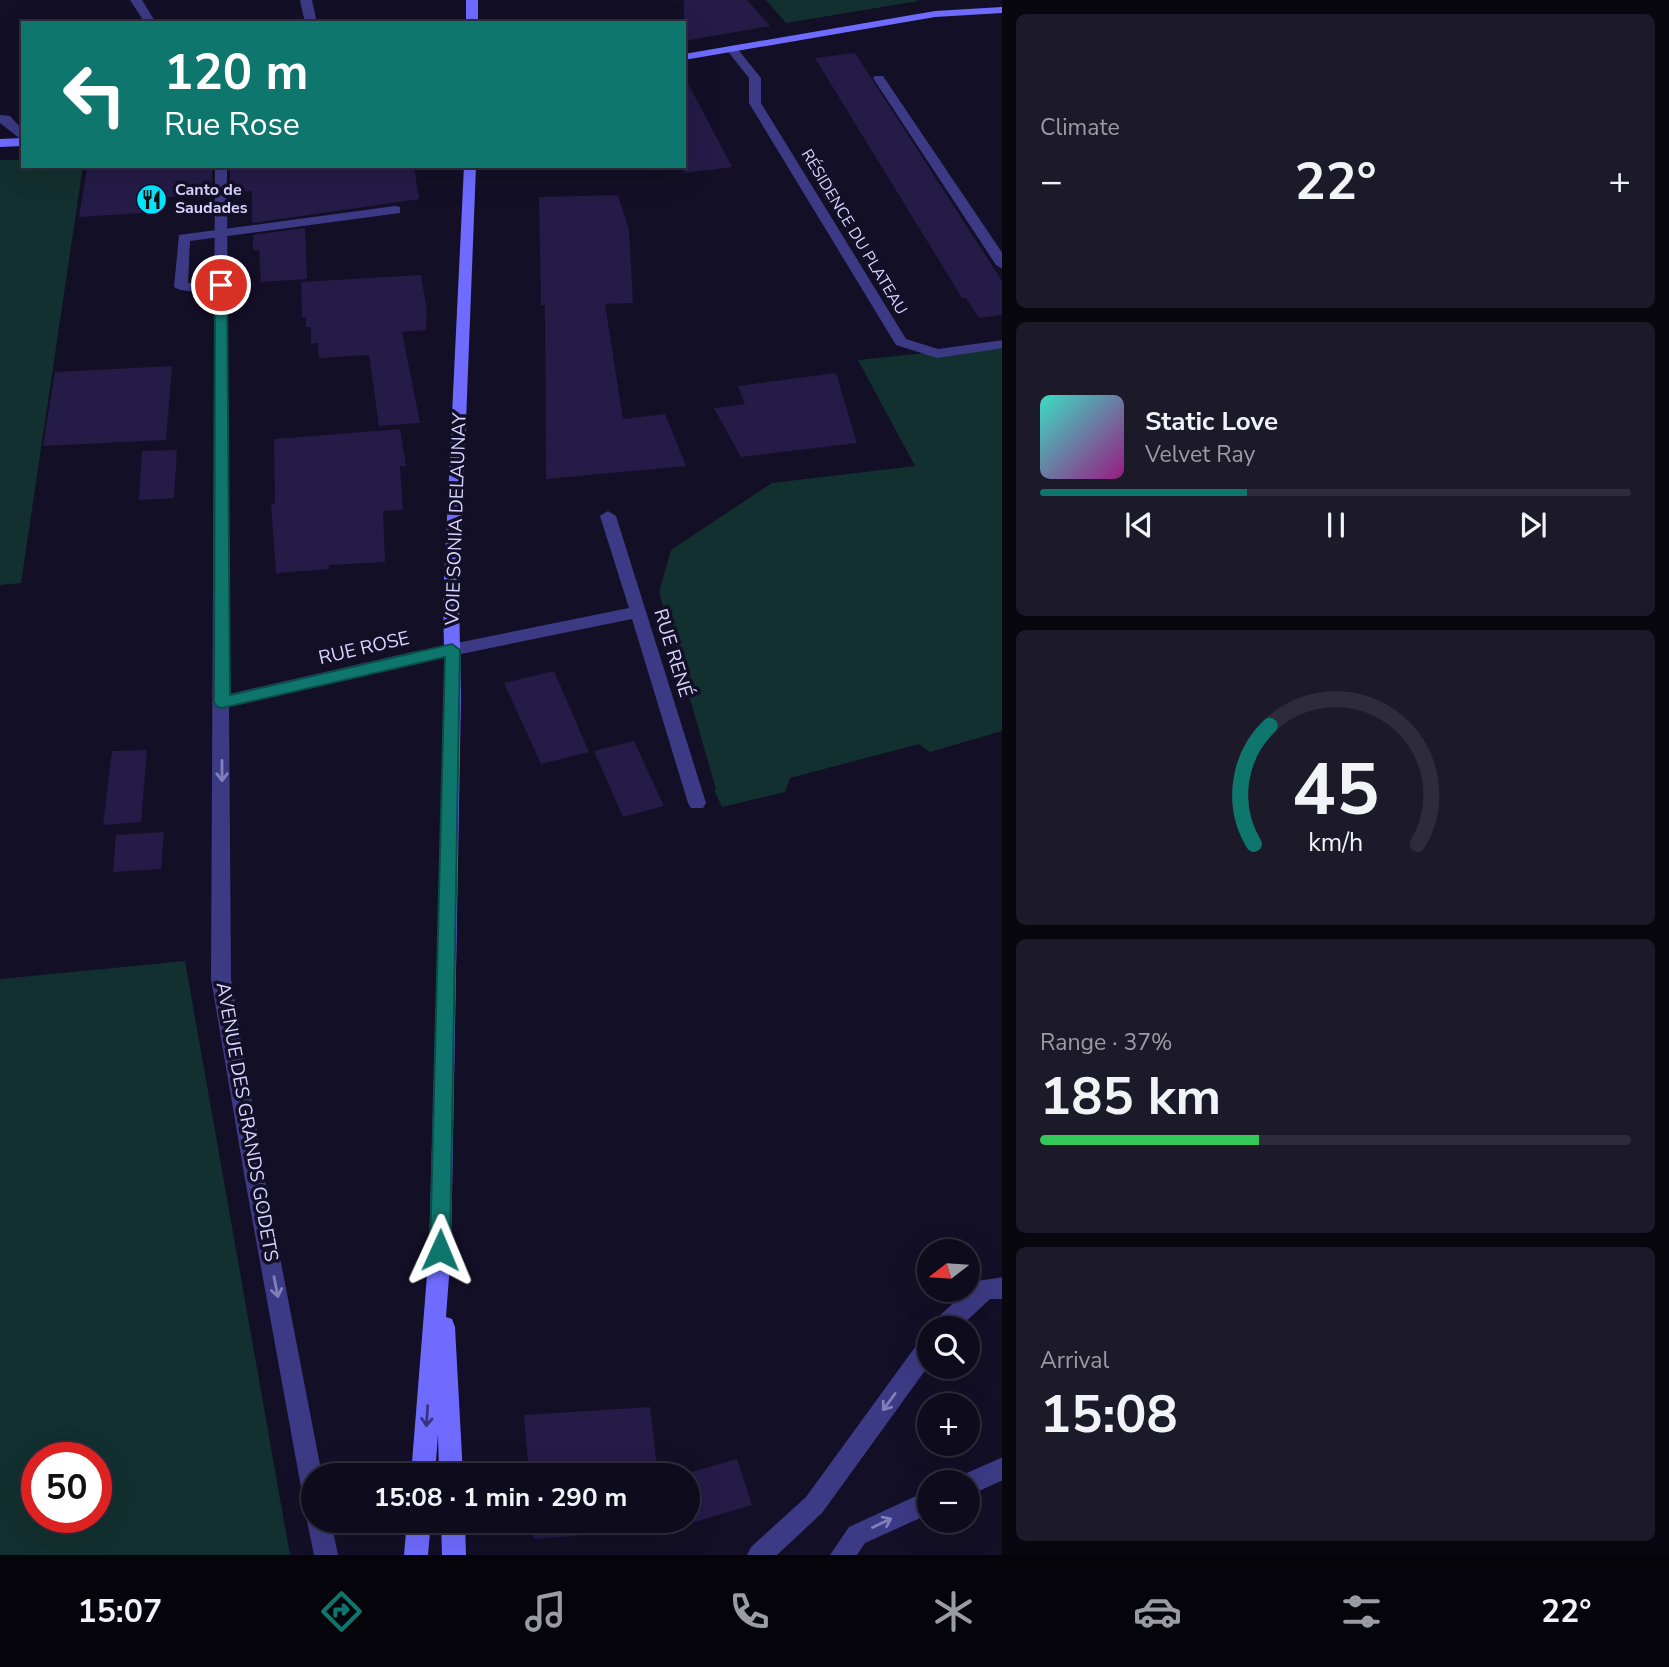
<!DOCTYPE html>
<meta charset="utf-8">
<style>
body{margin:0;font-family:"Nunito Sans",sans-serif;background:#1c1929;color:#f1f3f6;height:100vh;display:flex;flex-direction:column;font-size:26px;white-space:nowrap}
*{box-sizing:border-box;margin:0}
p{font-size:23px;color:#9b9ba3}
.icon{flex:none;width:38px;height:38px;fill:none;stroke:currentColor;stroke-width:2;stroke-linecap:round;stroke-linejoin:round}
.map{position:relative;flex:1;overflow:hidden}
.drawer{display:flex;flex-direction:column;gap:14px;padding:14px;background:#08060f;width:667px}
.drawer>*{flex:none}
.hud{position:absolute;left:21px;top:21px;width:665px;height:147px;border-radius:0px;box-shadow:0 7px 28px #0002,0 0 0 2px #2e2b3b;background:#0f766e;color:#fff;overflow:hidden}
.needle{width:46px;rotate:253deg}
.buttons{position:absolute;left:917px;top:1239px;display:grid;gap:14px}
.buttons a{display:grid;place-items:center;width:63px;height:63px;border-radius:50%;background:#0e0b1c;box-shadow:0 7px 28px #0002,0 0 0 2px #2e2b3b;font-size:35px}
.speed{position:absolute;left:21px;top:1442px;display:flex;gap:14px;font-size:35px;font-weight:700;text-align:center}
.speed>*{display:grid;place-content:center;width:91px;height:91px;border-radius:50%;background:#0e0b1c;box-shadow:0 7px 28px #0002,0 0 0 2px #2e2b3b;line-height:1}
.speed .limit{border:10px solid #d22;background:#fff;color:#111}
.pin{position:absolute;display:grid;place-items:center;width:60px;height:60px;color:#fff;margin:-30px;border:4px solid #fff;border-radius:50%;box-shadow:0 2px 7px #0007}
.me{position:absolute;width:77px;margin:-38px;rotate:1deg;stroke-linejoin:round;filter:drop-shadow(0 0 5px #0008)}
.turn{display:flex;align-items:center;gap:24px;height:147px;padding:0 28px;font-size:32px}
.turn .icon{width:91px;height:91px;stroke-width:2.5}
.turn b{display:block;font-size:49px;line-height:60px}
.big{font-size:52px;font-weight:700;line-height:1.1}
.drawer .widget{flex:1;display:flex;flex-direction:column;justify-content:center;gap:10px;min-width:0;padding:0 24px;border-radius:10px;background:#1c1929}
.drawer .dial{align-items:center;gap:0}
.dial svg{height:182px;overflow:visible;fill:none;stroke:#2e2b3b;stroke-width:7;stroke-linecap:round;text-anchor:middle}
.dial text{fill:#f1f3f6;stroke:none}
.song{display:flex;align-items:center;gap:21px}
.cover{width:84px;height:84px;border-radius:10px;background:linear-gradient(135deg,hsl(170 70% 55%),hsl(310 70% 35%))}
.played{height:7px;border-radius:4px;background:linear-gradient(90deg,#0f766e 35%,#2e2b3b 35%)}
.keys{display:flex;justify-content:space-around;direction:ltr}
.heat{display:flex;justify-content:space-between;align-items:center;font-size:38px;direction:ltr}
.charge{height:10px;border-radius:5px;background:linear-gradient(90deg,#34c759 37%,#2e2b3b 0)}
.trip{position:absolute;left:301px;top:1463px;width:399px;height:70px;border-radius:35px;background:#0e0b1c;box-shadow:0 7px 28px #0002,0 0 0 2px #2e2b3b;font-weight:700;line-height:70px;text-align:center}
.menu{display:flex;height:112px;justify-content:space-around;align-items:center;background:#06040b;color:#9b9ba3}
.menu .icon{width:49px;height:49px}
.menu .selected{color:#0f766e}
.menu b{font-size:32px;color:#f1f3f6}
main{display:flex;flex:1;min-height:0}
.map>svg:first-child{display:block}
</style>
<main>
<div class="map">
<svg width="1003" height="1555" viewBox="0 0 1003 1555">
<rect width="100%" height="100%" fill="#130f26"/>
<g fill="#12302f" fill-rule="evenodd">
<path d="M766,0H917L918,1L786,23Z"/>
<path d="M0,160H23V166H83L21,583L0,585Z"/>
<path d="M1002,345V731L930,752L919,744L790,778L785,792L722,807L714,790L716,789L659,592L671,550L772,483L915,466L858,360Z"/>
<path d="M185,961L290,1555H0V979ZM37,1458H96V1517H37Z"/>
</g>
<g fill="#241b47">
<path d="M684,0H747L770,26L684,41Z"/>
<path d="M855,53L1002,281V315L979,318L966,298H962L815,58Z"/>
<path d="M684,76L732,167L684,173Z"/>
<path d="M123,166H212V194L158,198V212L79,217L87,168Z"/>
<path d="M230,166H414L419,199L252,223V191L230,193Z"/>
<path d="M618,195L629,230L633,303L605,304L623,419L665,414L686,466L546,479L545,305H541L539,197Z"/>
<path d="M305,228L307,279L261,282L259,250H253V235Z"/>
<path d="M421,275L427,311L426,330L402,332L420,423L379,426L369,355L319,358L318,343L311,344V327H306V317L302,318L301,282Z"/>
<path d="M172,366L166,440L43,446L55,372Z"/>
<path d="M836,373L857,443L741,457L714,408L745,404L738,386Z"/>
<path d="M400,429L406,466H400L403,510L383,511L385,562L329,565V569L276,573L271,504L275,503L274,439Z"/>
<path d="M177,450L174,498L139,500L142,451Z"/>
<path d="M554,671L589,752L541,764L504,683Z"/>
<path d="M634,741L664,806L623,817L594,751Z"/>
<path d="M147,750L141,822L103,825L112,751Z"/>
<path d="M164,832L161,869L113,872L116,835Z"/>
<path d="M650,1407L658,1475H529L524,1415Z"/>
<path d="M737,1459L752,1505L674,1528L534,1539L533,1521H688V1475H681Z"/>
</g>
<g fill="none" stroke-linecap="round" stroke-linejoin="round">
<g fill="#3d3a85" fill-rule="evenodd">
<path d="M728,47H736L761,78V103L906,339L938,349L1003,340V348L937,358L896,345L749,103V78L726,49Z"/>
<path d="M875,76H883L1003,254V269L996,265L873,78Z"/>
<path d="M0,115L10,116L23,130V141L0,123Z"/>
<path d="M395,206L400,207V213L190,241L188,283L221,281L228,285C218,292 184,294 174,287L179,235Z"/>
<path d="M1003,1277V1299H990L959,1328H932L935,1320L977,1281Z"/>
<path d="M929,1336V1365L822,1513L777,1555H747L751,1547L806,1497L921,1339Z"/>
<path d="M1003,1457V1480L968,1496V1482H957L960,1476Z"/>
<path d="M929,1490V1514L865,1543L857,1555H830L849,1527Z"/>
</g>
<g fill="#3d3a85" fill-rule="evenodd">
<path d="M300,0H312L317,23H305Z"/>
<path d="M215,166H227L229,694L412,652L629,608L600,516L608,511L616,516L706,803L703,808H691L688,803L632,619L412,664L229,707L231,979L266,1185L322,1475H313V1499L305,1495L301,1487L246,1185L211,979Z"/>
<path d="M313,1512V1521H331L338,1555H314L307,1521Z"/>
</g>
<path fill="#3d3a85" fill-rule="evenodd" d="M130,0H142L156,23H145Z"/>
<g fill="#6f6bff" fill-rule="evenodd">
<rect x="466" y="0" width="12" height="23"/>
<path d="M1003,7V13L935,17L684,60V54L935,11Z"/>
<path d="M23,138V146L0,147V139Z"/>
<path d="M464,166H476L459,601L461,693L451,1250L446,1317L452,1319L455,1327L463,1475H439L438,1434L435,1475H411L429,1250L445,693L443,601Z"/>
<path d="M407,1521H431L428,1555H404Z"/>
<path d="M441,1521H465L466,1555H442Z"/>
</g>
</g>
<defs><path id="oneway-shaft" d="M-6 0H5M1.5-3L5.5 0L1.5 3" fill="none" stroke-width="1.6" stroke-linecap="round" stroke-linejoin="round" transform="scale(1.75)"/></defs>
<g stroke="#837fbc">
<use href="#oneway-shaft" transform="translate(222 771) rotate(90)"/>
<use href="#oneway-shaft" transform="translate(276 1287) rotate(79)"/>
<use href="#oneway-shaft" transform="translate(889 1402) rotate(126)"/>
<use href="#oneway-shaft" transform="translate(882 1523) rotate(-25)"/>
</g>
<use stroke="#38347d" href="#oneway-shaft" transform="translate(427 1416) rotate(94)"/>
<path fill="#0f766e" stroke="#0a4d48" stroke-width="2" d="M221,281L227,285L230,695L452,644L460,650L450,1250L447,1257L440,1259L433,1257L430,1250L445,657L222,708L217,707L214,702L215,285Z"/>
<defs>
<symbol id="restaurant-disc" viewBox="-11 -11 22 22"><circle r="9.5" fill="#00e5ff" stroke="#130f26"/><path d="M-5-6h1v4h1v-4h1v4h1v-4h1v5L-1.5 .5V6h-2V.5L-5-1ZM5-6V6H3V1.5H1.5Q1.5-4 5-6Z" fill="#111"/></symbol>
</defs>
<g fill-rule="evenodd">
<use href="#restaurant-disc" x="134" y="182" width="35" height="35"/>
</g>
<g text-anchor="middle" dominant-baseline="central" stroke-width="7" stroke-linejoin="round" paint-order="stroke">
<g font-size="16" font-weight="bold" fill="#d9d4ff" stroke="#130f26" text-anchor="start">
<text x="175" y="190">Canto de<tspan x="175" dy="18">Saudades</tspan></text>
</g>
<g font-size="16" fill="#d9d4ff" stroke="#130f26">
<text transform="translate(854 232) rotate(59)">RÉSIDENCE DU PLATEAU</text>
</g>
<g font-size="19" fill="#d9d4ff" stroke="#130f26">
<text transform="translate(456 519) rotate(-88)">VOIE SONIA DELAUNAY</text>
<text transform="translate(364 648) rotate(-13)">RUE ROSE</text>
<text transform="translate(673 653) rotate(73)">RUE RENÉ</text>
<text transform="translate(247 1122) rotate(80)">AVENUE DES GRANDS GODETS</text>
</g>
</g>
</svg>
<div class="buttons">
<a><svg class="needle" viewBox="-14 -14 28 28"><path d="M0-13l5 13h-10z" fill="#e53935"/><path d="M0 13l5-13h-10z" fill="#9b9ba3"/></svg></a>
<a><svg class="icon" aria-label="search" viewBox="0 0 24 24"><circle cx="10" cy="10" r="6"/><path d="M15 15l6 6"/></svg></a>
<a>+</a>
<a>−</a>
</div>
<div class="speed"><div class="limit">50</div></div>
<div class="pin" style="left:221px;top:285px;background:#d93025"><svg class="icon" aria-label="arrive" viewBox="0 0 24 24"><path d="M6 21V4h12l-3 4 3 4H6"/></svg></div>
<svg class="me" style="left:440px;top:1250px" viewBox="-20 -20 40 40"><path d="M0-17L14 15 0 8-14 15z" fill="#0f766e" stroke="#fff" stroke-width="4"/></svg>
<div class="trip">15:08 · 1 min · 290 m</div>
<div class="hud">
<div class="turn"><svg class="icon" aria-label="left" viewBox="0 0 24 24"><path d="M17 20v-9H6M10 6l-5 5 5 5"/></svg><div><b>120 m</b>Rue Rose</div></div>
</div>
</div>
<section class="drawer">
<div class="widget"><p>Climate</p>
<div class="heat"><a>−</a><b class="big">22°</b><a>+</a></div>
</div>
<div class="widget">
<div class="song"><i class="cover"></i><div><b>Static Love</b><p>Velvet Ray</p></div></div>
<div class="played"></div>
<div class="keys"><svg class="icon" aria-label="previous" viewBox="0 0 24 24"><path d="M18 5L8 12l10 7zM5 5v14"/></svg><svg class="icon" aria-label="pause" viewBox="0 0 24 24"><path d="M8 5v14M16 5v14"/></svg><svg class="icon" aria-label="next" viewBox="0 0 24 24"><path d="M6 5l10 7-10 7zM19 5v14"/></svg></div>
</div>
<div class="widget dial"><svg viewBox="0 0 100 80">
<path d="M14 69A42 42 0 1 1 86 69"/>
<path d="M14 69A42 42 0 0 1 21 17" stroke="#0f766e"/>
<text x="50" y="56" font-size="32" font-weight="700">45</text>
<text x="50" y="72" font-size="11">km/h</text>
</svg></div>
<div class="widget"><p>Range · 37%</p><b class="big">185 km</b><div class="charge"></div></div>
<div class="widget"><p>Arrival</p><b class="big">15:08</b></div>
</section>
</main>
<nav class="menu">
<b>15:07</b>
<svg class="icon selected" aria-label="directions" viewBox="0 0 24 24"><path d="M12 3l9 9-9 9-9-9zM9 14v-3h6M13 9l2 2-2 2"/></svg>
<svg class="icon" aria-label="music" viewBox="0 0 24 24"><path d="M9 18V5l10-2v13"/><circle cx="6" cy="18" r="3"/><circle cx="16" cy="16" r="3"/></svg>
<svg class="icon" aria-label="phone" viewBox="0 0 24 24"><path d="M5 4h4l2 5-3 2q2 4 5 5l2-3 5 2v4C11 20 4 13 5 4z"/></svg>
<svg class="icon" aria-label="climate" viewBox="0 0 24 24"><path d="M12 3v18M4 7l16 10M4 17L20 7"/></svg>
<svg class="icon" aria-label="car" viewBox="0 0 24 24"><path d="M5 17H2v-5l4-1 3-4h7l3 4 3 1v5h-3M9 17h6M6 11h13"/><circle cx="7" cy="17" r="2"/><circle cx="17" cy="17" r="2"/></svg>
<svg class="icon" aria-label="filters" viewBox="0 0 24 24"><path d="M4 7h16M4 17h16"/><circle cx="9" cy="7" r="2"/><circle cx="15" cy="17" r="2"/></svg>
<b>22°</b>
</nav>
